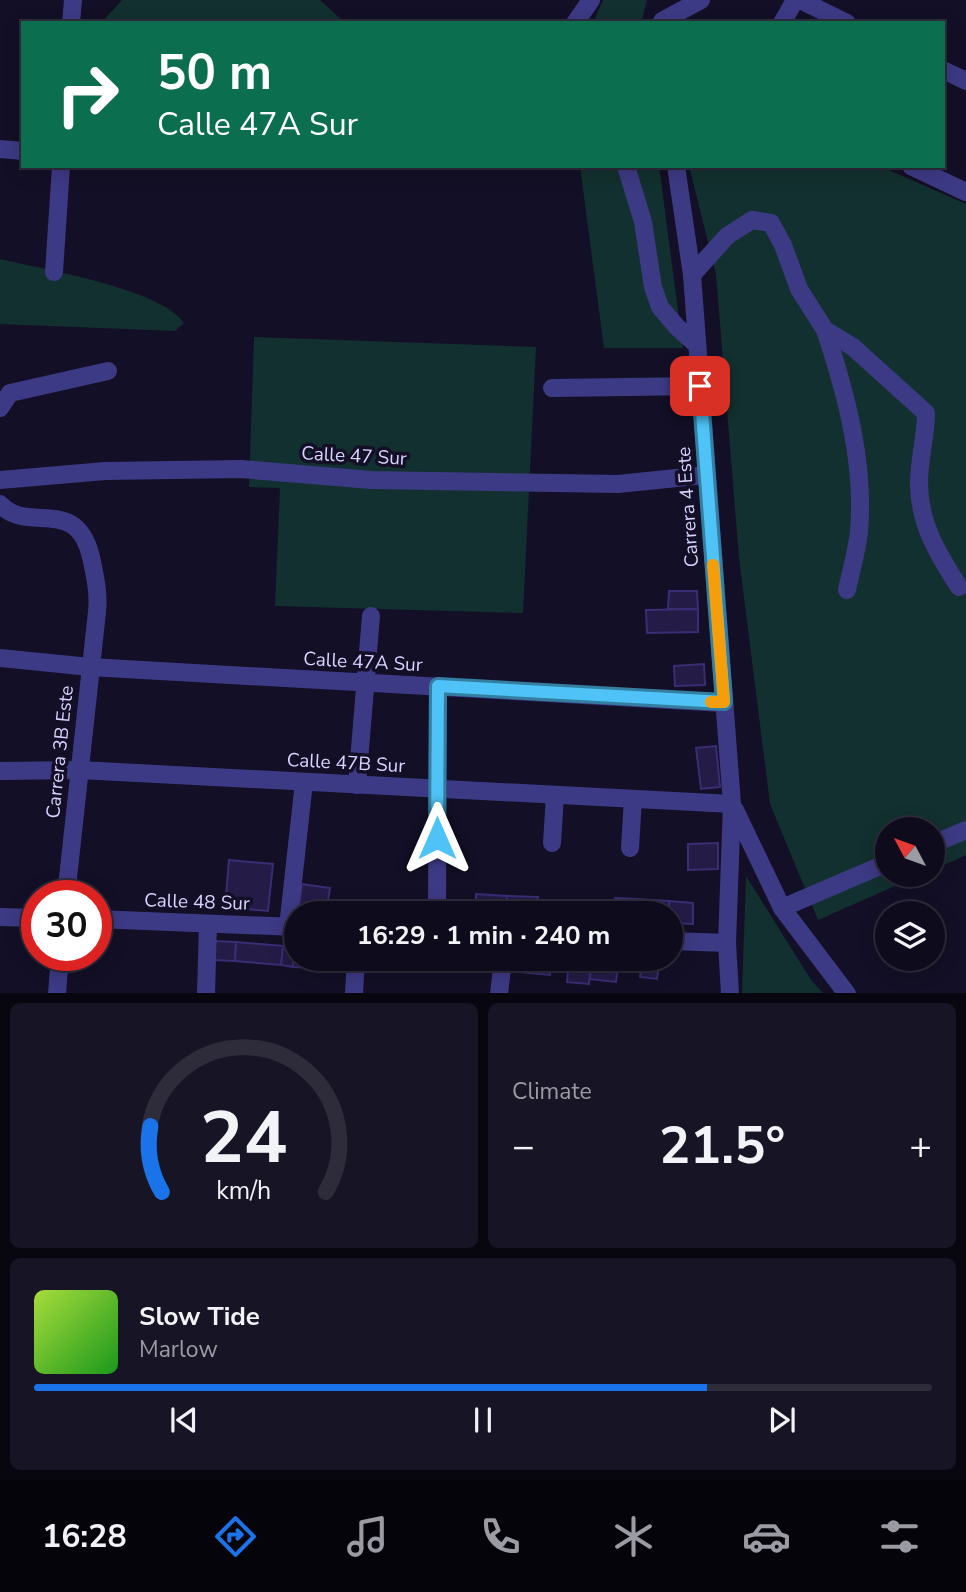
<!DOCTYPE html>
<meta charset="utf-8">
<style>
body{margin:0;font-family:"Nunito Sans",sans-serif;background:#171425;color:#f1f3f6;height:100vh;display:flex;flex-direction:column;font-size:26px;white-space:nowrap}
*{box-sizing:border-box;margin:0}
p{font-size:23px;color:#9b9ba3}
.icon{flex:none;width:38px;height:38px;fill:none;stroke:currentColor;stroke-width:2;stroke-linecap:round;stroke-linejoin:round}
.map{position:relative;height:993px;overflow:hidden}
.panel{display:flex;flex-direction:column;gap:10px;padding:10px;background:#08060f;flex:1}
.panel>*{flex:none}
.top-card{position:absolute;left:21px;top:21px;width:924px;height:147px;border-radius:0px;box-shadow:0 4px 18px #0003,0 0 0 2px #2e2b3b;background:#0b6e4f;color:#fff;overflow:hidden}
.needle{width:46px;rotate:311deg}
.tools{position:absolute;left:875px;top:817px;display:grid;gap:14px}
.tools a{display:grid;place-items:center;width:70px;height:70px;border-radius:50%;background:#0e0b1c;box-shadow:0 4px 18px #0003,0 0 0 2px #2e2b3b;font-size:35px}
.speed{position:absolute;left:21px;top:880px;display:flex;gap:14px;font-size:35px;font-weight:700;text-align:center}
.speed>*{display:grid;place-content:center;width:91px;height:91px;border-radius:50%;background:#0e0b1c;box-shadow:0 4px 18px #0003,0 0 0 2px #2e2b3b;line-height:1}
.speed .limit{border:10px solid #d22;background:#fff;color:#111}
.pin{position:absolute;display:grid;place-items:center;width:60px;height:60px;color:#fff;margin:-30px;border-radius:14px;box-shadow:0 4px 10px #0006}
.me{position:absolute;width:77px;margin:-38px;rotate:0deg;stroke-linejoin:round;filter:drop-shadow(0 0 5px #0008)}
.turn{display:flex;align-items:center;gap:24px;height:147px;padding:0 21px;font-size:32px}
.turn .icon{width:91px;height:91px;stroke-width:2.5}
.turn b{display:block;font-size:49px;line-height:60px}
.big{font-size:52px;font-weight:700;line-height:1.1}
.panel .widget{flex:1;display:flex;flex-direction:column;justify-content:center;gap:10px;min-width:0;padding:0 24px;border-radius:10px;background:#171425}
.panel .dial{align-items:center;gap:0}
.dial svg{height:182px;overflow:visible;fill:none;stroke:#2e2b3b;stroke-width:7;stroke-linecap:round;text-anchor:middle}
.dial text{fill:#f1f3f6;stroke:none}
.song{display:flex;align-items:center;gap:21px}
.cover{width:84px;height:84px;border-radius:10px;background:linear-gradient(135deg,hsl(80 70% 55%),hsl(120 70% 35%))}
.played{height:7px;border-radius:4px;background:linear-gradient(90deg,#1a73e8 75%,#2e2b3b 75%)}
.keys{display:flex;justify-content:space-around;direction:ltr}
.heat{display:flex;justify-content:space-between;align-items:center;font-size:38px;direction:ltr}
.panel .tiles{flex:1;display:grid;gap:10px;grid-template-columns:1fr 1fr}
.widget:last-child{grid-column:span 2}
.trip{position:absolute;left:284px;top:901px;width:399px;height:70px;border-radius:35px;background:#0e0b1c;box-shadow:0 4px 18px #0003,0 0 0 2px #2e2b3b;font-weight:700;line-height:70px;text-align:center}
.dock{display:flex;height:112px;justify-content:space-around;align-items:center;background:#06040b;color:#9b9ba3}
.dock .icon{width:49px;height:49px}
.dock .current{color:#1a73e8}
.dock b{font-size:32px;color:#f1f3f6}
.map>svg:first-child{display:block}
</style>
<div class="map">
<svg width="966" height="994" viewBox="0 0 966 994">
<rect width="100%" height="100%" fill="#130f26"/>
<g fill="#12302f">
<path d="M122,0H320L345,23H101Z"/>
<path d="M603,0H647L641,23H593Z"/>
<path d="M580,166H659L683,348H604Z"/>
<path d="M689,166H880L966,204V855L933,870V830H887V875H920L818,920L770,804L739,558L716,274Z"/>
<path d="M0,259C42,269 162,289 184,323L175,331L0,324Z"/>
<path d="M254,337L536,347L523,613L275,606L280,488L249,487Z"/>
<path d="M746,876L811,980L823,993H742Z"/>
</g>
<g fill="#241b47" stroke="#3b2d73" stroke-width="2">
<path d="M669,591H697L698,609H668Z"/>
<path d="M698,609V632L647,633L646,610Z"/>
<path d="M704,664L705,685L675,686L674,666Z"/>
<path d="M716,746L720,787L701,789L696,748Z"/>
<path d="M718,843V869L688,870V844Z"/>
<path d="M229,860L273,864L268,911L225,907Z"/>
<path d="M302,884L330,888L326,914L298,912Z"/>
<path d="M476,894L507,896L506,914H476Z"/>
<path d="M507,896L538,897V914H506Z"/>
<path d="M615,898L637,899L636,914H615Z"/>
<path d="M637,899L651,900L650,914H636Z"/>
<path d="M651,900L669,901L668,914H650Z"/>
<path d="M669,901L693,903V924L670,923Z"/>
<path d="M215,941L236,942L235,961L213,960Z"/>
<path d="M236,942L283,946L281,965L235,961Z"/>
<path d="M283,946L294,947L293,967L281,965Z"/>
<path d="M294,947L296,959H314V968L293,967Z"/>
<path d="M314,959H338L337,971L314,968Z"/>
<path d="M364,959H386L385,968L363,966Z"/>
<path d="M434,959H451L450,971L433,970Z"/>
<path d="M510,959H552L550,975L509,971Z"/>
<path d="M569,959H591L589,984L567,982Z"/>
<path d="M591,959H619L616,982L590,979Z"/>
<path d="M643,959H660L657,979L640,977Z"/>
</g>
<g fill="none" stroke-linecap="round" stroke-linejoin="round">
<g stroke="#3d3a85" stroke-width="18">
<path d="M800,0L847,23"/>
<path d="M662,21L701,0"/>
<path d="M71,23L73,0"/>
<path d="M575,23L591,0"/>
<path d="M782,23L795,0"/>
<path d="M943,70L966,81"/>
<path d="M0,149L23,151"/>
<path d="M626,166L643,222L653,287L660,307L677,327L697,345"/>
<path d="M676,166L692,275L732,804L727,943L730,994"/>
<path d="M911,166L966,192"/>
<path d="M54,272L61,166"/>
<path d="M692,275L727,236L752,220L771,223L783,245L799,289L825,330L853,347L926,413C926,436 919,459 919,483C919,524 938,554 959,587"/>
<path d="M825,330C846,393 865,464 859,531C857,551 851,571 847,590"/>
<path d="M552,388L700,386"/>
<path d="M0,408L10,393L108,371"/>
<path d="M0,480L105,471L241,469L371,480L618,484L706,475"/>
<path d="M0,504C28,535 76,494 91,557C95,576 99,593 97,612L66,896"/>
<path d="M0,658L90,667L724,703"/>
<path d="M0,771L80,770L732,804"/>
<path d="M357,785L371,616"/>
<path d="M735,810L782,908L847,994"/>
<path d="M552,843L555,795"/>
<path d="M933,844L966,830"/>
<path d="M630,848L633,799"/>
<path d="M782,908L887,863"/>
<path d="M437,914L438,686"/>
<path d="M0,917L37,918"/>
<path d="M96,919L296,927"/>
<path d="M288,927L304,782"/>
<path d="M670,941L727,943"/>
<path d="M57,994L60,956"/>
<path d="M206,994L208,924"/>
<path d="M354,994L356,959"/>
<path d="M499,994L503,959"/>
</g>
</g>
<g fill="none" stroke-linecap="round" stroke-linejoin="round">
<defs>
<path id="route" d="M437,838L438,686L724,702L700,386"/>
</defs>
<use href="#route" stroke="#337fa1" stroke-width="18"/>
<use href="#route" stroke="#4fc3f7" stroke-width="12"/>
<path stroke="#f59e0b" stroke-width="12" d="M711,702H724L713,565"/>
</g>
<g text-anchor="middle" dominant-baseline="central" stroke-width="7" stroke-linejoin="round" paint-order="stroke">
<g font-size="19" fill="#d9d4ff" stroke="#130f26">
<text transform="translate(354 456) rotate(3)">Calle 47 Sur</text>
<text transform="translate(688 507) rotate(-94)">Carrera 4 Este</text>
<text transform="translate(363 662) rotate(3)">Calle 47A Sur</text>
<text transform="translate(60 752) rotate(-84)">Carrera 3B Este</text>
<text transform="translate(346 763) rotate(3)">Calle 47B Sur</text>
<text transform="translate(197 902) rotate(2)">Calle 48 Sur</text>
</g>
</g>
</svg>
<div class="tools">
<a><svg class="needle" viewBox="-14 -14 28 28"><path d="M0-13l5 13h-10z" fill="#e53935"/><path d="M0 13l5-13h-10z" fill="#9b9ba3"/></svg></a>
<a><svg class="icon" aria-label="layers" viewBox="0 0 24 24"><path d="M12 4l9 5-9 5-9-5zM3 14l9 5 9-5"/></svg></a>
</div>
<div class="speed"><div class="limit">30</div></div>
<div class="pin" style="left:700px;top:386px;background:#d93025"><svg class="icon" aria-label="arrive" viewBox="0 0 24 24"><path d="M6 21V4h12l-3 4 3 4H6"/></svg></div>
<svg class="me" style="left:437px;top:838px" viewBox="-20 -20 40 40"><path d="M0-17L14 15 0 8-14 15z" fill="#4fc3f7" stroke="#fff" stroke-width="4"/></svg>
<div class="trip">16:29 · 1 min · 240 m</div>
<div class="top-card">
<div class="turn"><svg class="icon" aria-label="right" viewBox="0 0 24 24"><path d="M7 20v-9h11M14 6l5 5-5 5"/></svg><div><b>50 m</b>Calle 47A Sur</div></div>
</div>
</div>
<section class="panel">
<div class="tiles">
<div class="widget dial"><svg viewBox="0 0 100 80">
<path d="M14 69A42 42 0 1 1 86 69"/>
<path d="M14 69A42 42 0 0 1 9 40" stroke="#1a73e8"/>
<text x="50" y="56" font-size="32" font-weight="700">24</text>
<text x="50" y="72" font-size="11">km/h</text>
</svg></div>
<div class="widget"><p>Climate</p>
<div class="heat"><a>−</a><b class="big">21.5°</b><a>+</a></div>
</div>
<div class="widget">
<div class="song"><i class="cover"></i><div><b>Slow Tide</b><p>Marlow</p></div></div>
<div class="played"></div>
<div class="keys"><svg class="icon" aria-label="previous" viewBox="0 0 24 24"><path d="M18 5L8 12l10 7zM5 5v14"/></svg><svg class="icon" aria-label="pause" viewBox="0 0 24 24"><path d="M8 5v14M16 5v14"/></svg><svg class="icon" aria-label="next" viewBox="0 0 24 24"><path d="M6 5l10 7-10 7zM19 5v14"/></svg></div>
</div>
</div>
</section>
<nav class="dock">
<b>16:28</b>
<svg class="icon current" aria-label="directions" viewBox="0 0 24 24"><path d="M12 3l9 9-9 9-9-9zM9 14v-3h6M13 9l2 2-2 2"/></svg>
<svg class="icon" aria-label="music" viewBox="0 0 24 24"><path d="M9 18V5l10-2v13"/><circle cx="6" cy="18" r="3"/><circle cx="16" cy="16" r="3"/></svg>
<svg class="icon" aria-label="phone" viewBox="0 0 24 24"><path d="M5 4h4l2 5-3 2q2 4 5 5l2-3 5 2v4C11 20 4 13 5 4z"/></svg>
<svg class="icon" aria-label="climate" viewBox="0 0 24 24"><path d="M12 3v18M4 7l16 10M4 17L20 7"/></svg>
<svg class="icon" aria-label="car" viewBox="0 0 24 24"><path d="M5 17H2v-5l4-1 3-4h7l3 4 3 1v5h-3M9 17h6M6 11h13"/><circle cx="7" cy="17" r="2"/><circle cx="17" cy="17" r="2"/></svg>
<svg class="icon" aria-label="filters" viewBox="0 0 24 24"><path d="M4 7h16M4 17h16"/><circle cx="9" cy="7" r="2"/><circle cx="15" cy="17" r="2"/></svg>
</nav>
